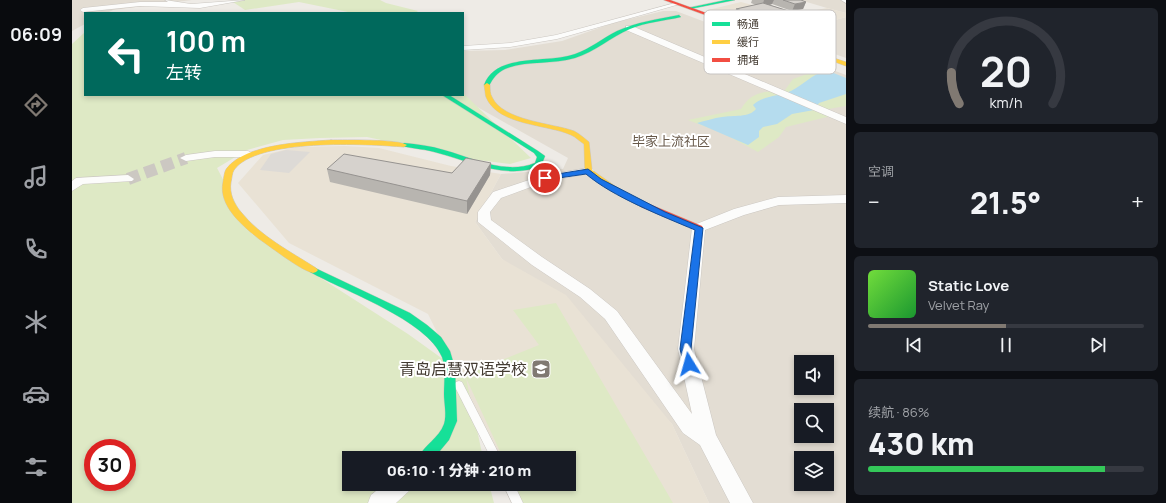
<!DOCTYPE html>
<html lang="zh">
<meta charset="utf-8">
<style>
body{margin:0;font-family:Manrope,"Noto Sans SC",sans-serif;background:#20242c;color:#f1f3f6;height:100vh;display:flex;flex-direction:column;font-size:15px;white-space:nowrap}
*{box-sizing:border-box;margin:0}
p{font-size:13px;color:#9ea1a6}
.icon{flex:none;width:22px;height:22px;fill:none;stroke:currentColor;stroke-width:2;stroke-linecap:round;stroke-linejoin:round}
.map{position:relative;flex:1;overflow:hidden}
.panel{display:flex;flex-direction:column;gap:8px;padding:8px;background:#0d0f14;width:320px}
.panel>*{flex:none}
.hud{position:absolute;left:12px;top:12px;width:380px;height:84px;border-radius:0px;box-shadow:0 2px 6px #0003;background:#00695c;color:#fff;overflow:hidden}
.tools{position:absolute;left:722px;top:355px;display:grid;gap:8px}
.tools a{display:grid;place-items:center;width:40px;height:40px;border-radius:0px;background:#171b24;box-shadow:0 2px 6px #0003;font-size:20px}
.speed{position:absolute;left:12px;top:439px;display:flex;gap:8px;font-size:20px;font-weight:700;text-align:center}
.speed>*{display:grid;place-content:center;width:52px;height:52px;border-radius:50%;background:#171b24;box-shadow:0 2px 6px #0003;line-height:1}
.speed .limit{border:6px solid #d22;background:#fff;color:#111}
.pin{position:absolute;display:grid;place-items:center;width:34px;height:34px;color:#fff;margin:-17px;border:2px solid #fff;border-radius:50%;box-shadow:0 1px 4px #0007}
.me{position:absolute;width:44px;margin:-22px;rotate:352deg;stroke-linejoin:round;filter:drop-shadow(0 0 3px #0008)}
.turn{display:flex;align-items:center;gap:14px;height:84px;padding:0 16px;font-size:18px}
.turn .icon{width:52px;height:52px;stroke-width:2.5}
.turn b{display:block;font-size:28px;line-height:34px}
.big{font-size:30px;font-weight:800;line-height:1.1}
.panel .widget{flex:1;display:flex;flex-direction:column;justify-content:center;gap:6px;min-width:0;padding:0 14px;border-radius:6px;background:#20242c}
.panel .dial{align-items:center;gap:0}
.dial svg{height:104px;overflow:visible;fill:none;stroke:#363941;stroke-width:7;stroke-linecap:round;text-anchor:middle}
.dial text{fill:#f1f3f6;stroke:none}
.song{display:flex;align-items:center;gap:12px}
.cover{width:48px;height:48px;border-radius:6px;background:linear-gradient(135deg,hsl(100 70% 55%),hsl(130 70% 35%))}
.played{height:4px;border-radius:2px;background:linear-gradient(90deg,#807972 50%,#363941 50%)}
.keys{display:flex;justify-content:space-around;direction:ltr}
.heat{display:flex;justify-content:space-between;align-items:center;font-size:22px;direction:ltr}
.charge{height:6px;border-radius:3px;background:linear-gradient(90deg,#34c759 86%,#363941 0)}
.trip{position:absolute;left:270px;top:451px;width:234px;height:40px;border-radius:0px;background:#171b24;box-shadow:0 2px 6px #0003;font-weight:800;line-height:40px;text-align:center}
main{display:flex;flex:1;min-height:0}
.dock{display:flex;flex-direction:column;width:72px;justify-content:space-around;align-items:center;background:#090b0e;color:#9ea1a6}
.dock .icon{width:28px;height:28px}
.dock .on{color:#807972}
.dock b{font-size:18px;color:#f1f3f6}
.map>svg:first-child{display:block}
</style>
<main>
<nav class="dock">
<b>06:09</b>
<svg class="icon on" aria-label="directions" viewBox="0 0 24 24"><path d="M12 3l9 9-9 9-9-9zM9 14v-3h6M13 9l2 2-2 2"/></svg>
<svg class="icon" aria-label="music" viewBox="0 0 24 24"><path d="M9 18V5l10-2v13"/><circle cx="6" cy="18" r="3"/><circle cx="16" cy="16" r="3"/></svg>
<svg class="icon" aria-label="phone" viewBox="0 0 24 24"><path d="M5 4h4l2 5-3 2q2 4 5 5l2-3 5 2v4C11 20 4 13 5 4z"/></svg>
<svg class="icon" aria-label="climate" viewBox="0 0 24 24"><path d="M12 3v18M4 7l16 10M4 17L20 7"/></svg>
<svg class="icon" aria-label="car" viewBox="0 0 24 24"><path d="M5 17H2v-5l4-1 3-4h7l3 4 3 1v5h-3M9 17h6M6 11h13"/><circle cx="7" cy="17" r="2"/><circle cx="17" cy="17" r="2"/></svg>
<svg class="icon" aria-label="filters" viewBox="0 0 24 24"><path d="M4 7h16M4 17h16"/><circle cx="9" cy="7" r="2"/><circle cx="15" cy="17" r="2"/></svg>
</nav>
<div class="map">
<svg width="774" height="503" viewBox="0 0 774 503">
<rect width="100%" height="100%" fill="#eeebe6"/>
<g fill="#e3ddd3" fill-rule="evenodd">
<path d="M0,0H120L41,10L35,13H13V24L0,31Z"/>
<path d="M728,0H774V13L755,8Z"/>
<path d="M591,11H604L774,75V503H637L600,424L430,259L403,222L429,174L491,169L496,158L384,95H391V51L433,50L490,41L541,23ZM729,362H755V388H729ZM729,410H755V436H729ZM729,458H755V484H729Z"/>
<path d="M774,17V58L709,35Z"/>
</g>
<g fill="#e9e2d5">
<path d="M669,2L717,15L755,8L774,13V17L709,35L636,10Z"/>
<path d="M273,146L307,148L379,166L429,174L403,222L430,259L494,295L600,424L637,503H449L440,484H497V458H427L356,314L217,243L166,183L191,155L224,147Z"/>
</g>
<g fill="#dee9c5" fill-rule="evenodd">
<path d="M169,0H308L314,3L346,11L343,13H281L227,2L173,10L161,2Z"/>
<path d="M13,32V95H391V93L459,158L438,164L398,159L295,137L248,138L211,140L175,150L145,168L180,234L336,334L393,375L467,345L441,310L484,303L601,503H451L442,484H497V458H431L394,378L411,458H277V484H417L422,503H0V44ZM21,448H55V482H21Z"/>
<path d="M749,69L774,78V106L756,109L759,116L714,127L707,137L686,152L652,134L616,120L669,109C680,90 694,92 713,90L721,79Z"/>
</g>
<path fill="#dddad6" d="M214,150L238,152L217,173L188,170L199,154Z"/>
<path fill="#b5dcee" d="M754,70L774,78V94L747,103L742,110L720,114L705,124L691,127L687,131V137L676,145L625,123C633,121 642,118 650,117C661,115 677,118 684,109L681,105C690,96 707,96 719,91C731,85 741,74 754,70Z"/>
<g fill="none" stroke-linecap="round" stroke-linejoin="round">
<path stroke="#ccc8c2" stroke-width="12" stroke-dasharray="12 6" stroke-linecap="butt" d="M56,179L114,158"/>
<defs>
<g id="lane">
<path d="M387,381L390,382L429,458H419L382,385L384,382Z"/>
<path d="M431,484H442L451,503H440Z"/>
</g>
<g id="street">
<path d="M93,0L119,4L173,0L128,8L68,6L11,12L8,10L11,8L68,2H96Z"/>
<path d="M769,0H774V3Z"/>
<path d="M603,3L608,4L485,39L438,47L391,50V46L438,43L484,35Z"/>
<path d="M554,26H560L774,117V124L554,30Z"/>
<path d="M143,151H176L182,154L176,157H143L114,161L108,158L114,155Z"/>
<path d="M516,168L520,169L522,171L520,173L475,181L429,198L418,212L419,220L470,257L518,289L545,311L620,414L606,349L620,228L622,225L662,209L706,197L774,195V203L707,205L672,215L633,230L622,349L644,435L681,503H658L628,445L611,433L533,319L508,297L460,265L406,222V212L421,192L469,176Z"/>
<path d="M56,175L62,179L60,181L11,184L0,191V181L4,178Z"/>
<path d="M313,484H341L337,491L324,503H296L299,495Z"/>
</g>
<g id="fast">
<path d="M654,0H663L618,9L616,8Z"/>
<path d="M607,15L609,17C592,21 574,22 558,29C539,37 523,52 503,58C480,65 455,60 433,69C425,73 421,78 417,86L412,85C424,52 476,64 503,54C518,49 531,38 545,31C565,22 586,19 607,15Z"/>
<path d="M370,95H377L466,151L473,156L469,166C434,180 400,162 366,153C354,149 342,149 330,146L329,145L332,143C345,144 359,146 372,150C401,158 433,175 463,163L465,157L462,153Z"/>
<path d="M241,267L338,313L355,325L369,337L378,351L383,368L385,421L377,440L362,458H346C352,445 367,438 372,424C375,415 372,403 372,394C372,382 374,368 370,357C355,320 272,291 238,272L236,270L238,268Z"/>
</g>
<g id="slow">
<path d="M719,44L774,62V66L719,46Z"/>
<path d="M415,83L418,85C418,89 418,94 420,97C431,121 480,123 502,131C508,134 512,138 517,142L520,170L543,186L575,203L576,205L575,207H569L537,190L513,173L512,144C507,141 504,137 499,135C475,124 426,126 414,97C413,94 413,89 412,85Z"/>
<path d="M259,140C273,140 327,139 335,145L332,147C296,144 184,138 162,170C160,173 160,178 159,182C157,193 162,204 169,212C188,236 219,252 244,268L246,270L244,272L241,273C228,270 199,247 187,239C171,226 146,206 151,182C152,178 152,171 155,168C174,144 230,142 259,140Z"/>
</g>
<g id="jam">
<path d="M592,0H598L723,45L719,46Z"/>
<path d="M569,203H575L630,226L631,228L627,231L624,230L569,207L568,205Z"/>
</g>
</defs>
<use href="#lane" stroke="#cbc7c2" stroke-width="1"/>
<use href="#street" stroke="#cbc7c2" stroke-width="1"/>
<use href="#fast" stroke="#cfc9be" stroke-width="1"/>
<use href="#slow" stroke="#cfc9be" stroke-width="1"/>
<use href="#jam" stroke="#cfc9be" stroke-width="1"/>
<use href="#lane" fill="#fcfcfb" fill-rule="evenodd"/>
<use href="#street" fill="#fcfcfb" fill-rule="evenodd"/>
<use href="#fast" fill="#16e098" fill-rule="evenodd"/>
<use href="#slow" fill="#ffcf43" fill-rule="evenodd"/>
<use href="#jam" fill="#f24e42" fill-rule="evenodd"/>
</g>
<g fill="#b8b5b0">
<path d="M680,0H729L734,2L731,9L720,11L700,4L698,5L739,18L735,26L708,32L662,16L664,9L684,5L679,3Z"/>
<path d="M419,163L418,175L395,214L258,182L255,169L380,173Z"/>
</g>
<g fill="#969390">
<path d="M692,0H702L700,4L690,7Z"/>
<path d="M734,2L731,9L720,11L723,4Z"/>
<path d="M739,18L735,26L708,32L711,25Z"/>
<path d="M419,163L418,175L395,214V201Z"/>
</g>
<g fill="#d6d2cd" stroke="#969390">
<path d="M711,0H729L734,2L723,4Z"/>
<path d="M691,3L739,18L711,25L664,9Z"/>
<path d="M272,154L380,173L394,158L419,163L395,201L255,169Z"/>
</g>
<path fill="#1a73e8" stroke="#114b97" d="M516,169L529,179L593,212L631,228L619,349L623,364L621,368L617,369L613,368L608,349L623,230C590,216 541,197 514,174L473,180L469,178L473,176Z"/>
<defs>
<symbol id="school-square" viewBox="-11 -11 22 22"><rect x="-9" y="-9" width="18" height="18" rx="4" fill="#807972" stroke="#fff"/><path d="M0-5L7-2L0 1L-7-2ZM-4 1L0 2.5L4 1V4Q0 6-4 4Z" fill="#fff"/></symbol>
</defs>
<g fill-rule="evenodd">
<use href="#school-square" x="458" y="358" width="22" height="22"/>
</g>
<g text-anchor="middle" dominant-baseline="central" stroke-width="4" stroke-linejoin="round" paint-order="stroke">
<g font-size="13" fill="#67594a" stroke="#fff">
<text x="599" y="141">毕家上流社区</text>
</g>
<g font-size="16" fill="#443c33" stroke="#fff" text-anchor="end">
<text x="455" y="369">青岛启慧双语学校</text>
</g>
</g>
<rect x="632" y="10" width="132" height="64" rx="6" fill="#fff" stroke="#c7c4c2" stroke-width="1"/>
<rect x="640" y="22" width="18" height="4" fill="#16e098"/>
<rect x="640" y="40" width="18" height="4" fill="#ffcf43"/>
<rect x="640" y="58" width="18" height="4" fill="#f24e42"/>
<g font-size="11" fill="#443c33">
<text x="665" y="28">畅通</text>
<text x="665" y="46">缓行</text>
<text x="665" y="64">拥堵</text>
</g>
</svg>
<div class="tools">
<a><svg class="icon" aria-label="sound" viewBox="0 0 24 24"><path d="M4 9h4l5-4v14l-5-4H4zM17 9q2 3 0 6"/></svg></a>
<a><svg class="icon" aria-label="search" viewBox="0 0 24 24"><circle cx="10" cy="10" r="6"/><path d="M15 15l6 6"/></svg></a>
<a><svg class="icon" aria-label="layers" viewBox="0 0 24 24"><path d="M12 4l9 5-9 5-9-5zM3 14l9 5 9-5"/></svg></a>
</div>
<div class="speed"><div class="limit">30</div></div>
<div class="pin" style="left:473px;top:178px;background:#d93025"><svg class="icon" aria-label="arrive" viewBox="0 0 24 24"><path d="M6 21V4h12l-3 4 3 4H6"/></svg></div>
<svg class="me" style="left:617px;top:364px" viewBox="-20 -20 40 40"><path d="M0-17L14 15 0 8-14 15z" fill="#1a73e8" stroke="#fff" stroke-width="4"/></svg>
<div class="trip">06:10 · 1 分钟 · 210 m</div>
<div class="hud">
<div class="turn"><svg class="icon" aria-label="left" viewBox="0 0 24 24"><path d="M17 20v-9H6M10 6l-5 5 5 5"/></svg><div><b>100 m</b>左转</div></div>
</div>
</div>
<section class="panel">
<div class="widget dial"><svg viewBox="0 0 100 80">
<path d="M14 69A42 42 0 1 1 86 69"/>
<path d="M14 69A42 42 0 0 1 8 45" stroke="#807972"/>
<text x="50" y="56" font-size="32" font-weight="700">20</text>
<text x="50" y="72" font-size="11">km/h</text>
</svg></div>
<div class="widget"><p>空调</p>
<div class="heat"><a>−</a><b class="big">21.5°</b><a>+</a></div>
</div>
<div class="widget">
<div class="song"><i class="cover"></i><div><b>Static Love</b><p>Velvet Ray</p></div></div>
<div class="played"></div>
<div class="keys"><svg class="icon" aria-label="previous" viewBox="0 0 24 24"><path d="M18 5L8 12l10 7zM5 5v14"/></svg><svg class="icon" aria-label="pause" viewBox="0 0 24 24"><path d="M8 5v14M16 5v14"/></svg><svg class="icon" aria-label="next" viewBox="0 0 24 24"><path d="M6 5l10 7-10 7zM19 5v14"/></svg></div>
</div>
<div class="widget"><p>续航 · 86%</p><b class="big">430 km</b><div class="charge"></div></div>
</section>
</main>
